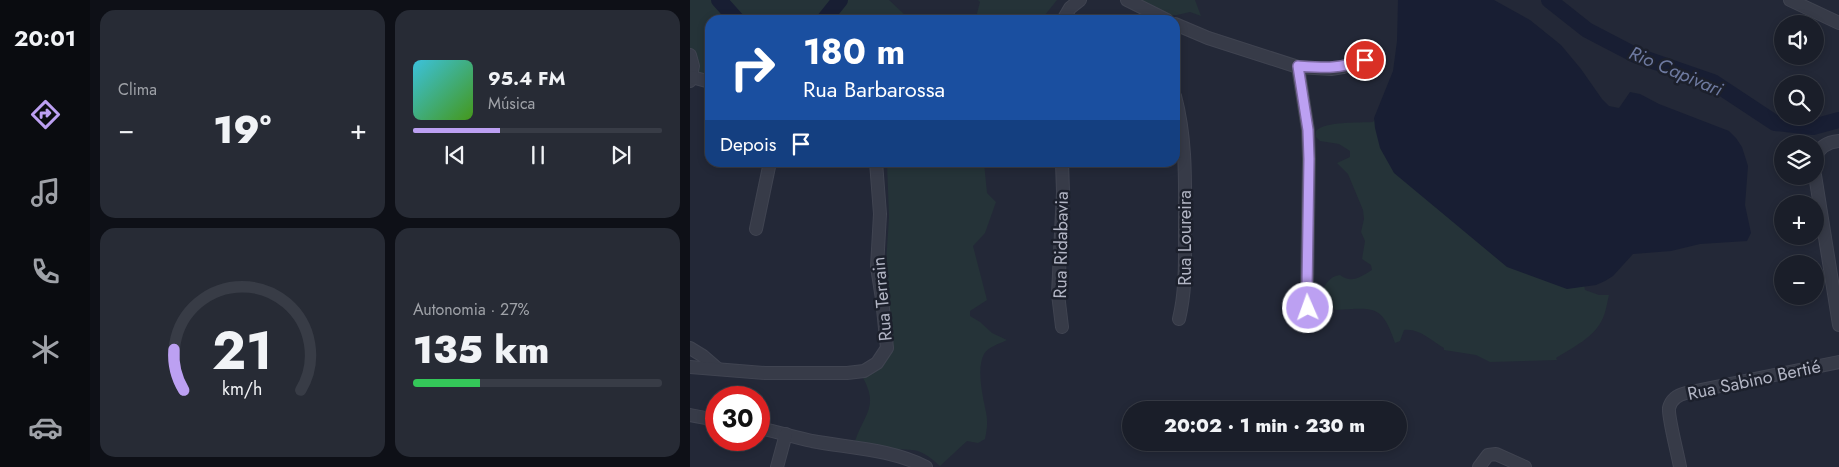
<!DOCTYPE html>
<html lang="pt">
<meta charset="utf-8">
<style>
body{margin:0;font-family:Jost,sans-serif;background:#272b35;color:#f1f3f6;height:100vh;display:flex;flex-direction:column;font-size:19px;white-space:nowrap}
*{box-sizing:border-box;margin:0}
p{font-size:16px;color:#9fa2a8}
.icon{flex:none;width:28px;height:28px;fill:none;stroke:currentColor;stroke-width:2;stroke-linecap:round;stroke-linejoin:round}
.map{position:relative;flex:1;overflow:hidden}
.panel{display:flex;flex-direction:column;gap:10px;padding:10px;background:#0e1017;width:600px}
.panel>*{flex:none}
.hud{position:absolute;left:15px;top:15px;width:475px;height:152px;border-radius:15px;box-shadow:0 2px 8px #0003,0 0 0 1px #383c46;background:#1a4fa0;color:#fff;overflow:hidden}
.buttons{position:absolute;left:1084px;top:15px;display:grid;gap:10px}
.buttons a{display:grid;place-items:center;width:50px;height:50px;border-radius:50%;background:#1a1e29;box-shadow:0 2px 8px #0003,0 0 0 1px #383c46;font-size:25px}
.speed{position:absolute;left:15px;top:386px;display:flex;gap:10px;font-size:25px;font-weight:700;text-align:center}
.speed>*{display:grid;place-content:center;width:65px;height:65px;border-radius:50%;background:#1a1e29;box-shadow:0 2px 8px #0003,0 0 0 1px #383c46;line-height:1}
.speed .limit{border:8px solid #d22;background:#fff;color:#111}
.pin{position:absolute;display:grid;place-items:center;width:42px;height:42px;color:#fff;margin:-21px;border:2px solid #fff;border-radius:50%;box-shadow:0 1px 5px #0007}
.me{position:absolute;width:55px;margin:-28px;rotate:358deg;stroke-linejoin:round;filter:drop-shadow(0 0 4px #0008)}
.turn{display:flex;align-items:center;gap:18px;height:105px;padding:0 15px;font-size:22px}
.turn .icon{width:65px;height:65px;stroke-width:2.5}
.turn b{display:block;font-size:35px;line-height:42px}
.then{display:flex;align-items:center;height:48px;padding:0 15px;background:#0003;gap:10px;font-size:19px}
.big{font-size:38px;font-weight:800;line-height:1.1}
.panel .widget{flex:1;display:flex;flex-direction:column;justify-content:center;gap:8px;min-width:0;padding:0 18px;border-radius:15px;background:#272b35}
.panel .dial{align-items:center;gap:0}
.dial svg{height:130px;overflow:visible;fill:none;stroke:#383c46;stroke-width:7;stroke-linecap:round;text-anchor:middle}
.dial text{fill:#f1f3f6;stroke:none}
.song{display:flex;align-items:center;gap:15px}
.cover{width:60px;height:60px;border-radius:8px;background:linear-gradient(135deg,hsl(190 70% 55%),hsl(100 70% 35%))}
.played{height:5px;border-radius:2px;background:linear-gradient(90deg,#bca0f2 35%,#383c46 35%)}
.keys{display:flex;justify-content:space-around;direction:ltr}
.heat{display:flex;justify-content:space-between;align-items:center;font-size:28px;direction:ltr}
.charge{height:8px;border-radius:4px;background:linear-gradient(90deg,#34c759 27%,#383c46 0)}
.panel .tiles{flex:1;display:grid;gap:10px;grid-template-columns:repeat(2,1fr)}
.trip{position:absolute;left:432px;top:401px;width:285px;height:50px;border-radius:25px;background:#1a1e29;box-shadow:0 2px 8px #0003,0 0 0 1px #383c46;font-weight:800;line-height:50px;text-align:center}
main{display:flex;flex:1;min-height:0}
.tabs{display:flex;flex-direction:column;width:90px;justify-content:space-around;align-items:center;background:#0a0c10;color:#9fa2a8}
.tabs .icon{width:35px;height:35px}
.tabs .current{color:#bca0f2}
.tabs b{font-size:22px;color:#f1f3f6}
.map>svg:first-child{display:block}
</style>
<main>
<nav class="tabs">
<b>20:01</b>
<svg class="icon current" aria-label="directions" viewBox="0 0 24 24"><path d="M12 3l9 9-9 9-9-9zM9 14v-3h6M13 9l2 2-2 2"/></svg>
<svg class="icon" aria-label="music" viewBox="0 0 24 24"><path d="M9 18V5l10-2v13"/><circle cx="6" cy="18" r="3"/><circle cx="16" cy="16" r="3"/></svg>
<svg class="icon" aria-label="phone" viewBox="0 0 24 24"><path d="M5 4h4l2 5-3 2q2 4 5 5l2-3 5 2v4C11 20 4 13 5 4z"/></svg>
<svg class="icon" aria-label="climate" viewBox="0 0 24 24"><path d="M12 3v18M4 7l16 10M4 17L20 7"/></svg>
<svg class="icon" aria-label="car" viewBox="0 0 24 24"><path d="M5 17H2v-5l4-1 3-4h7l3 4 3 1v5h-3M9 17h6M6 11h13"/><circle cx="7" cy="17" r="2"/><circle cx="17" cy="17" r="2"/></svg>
</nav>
<section class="panel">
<div class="tiles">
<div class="widget"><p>Clima</p>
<div class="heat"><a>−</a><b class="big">19°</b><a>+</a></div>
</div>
<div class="widget">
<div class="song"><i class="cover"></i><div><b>95.4 FM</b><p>Música</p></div></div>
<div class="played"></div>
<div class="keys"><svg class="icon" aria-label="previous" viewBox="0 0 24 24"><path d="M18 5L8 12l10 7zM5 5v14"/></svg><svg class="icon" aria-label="pause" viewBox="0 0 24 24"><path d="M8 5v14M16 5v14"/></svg><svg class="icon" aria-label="next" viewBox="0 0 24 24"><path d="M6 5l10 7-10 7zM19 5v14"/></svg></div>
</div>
<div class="widget dial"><svg viewBox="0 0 100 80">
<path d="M14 69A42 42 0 1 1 86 69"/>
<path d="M14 69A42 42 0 0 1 8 44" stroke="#bca0f2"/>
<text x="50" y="56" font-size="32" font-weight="700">21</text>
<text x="50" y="72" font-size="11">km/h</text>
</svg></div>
<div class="widget"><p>Autonomia · 27%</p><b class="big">135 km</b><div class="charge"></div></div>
</div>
</section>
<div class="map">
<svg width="1149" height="467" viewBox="0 0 1149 467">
<rect width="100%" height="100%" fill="#232837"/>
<g fill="#253338">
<path d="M0,0H199L215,15L223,20H20V86L0,69Z"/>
<path d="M288,0H367L351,20H281L286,17L290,2Z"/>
<path d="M445,0H505L511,16L500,12L487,15L468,16Z"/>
<path d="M696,106L893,278L895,290L909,295H919C917,303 916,311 913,318C904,338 883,347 866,358L867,360L800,362L786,355L754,350V348C741,341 730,328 714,330L710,341L705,343C692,304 684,308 646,310L640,306L632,293C634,285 640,276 650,275C662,284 670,277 682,270L681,265L672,259L675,241L671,232L674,219L673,210L658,174L647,163L660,157V151L649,144L630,141L626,137V131C635,121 669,123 683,122Z"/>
<path d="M197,163H294L297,193L306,202L295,233L283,246L297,300L280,311V316L290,322L302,333L317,340C309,344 298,347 294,354C286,369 293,397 296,412C298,421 297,430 295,439L288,443L277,441L250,466C226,444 224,452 196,448C185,446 175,442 165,441C174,414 189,407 173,378C186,369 197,364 202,348L196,264L199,217Z"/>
</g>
<path fill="#181e33" d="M708,0H804L840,20L871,45L891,69L912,99L919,106L929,108L940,92L950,94L969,104L1039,131L1046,138L1052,147L1058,166L1055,205L1061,233L1057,241L1010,244L981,251L943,254L923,276L915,281L906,285L877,289L817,267L704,173L690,148L685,128L684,118L703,71L707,41Z"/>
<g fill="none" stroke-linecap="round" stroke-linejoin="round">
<g stroke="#181e33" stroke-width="16">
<path d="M29,0L47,20"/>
<path d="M859,0L897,30L945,55L1023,82L1085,123L1123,127L1149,120"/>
<path d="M134,20L150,0"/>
</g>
<defs>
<g id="minor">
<path d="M437,0L477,20"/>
<path d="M1100,0L1149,23"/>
<path d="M373,20L380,8L390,0"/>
<path d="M485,24L518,38L608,67L641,69L653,67L675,60"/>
<path d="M0,55L3,66L0,81"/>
<path d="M608,67L618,130L619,159L617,289L618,307"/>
<path d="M2,77L20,82"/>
<path d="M485,96C497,140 495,187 495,231C495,261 496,290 489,319"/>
<path d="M1125,158C1129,147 1137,142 1149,141"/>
<path d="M372,162L373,192L368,294L372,327"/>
<path d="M1125,175L1149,325"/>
<path d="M66,229L80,162"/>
<path d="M0,348L13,356L28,369"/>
<path d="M0,367L75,373H157L174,371L187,363L197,348L192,299L187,267L190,214L186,162"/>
<path d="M0,415L26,420"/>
<path d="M69,428C87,432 104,437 122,441C160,448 201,449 236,467"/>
<path d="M87,467L96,434"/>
<path d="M789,467L798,455L806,454L835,467"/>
<path d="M990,467C988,455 978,418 979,408C981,400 987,395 996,393L1149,362"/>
</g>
</defs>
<use href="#minor" stroke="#404451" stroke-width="14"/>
<use href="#minor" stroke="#373b48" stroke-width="12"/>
</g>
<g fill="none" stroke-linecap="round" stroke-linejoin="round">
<defs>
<path id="route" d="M618,308L617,289L619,159L618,130L608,66C637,68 647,69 675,60"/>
</defs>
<use href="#route" stroke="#7a689d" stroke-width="12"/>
<use href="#route" stroke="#bca0f2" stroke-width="9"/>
</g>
<g text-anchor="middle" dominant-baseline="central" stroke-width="5" stroke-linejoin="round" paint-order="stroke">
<g font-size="18" fill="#b2b5c4" stroke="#1c202c">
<text transform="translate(495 238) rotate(-90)">Rua Loureira</text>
<text transform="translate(371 245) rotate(-89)">Rua Ridabavia</text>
<text transform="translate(192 299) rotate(-95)">Rua Terrain</text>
<text transform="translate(1064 380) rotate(-12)">Rua Sabino Bertié</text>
</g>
<g font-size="19" font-style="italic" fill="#6e7aa0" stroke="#1c202c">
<text transform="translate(986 71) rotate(23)">Rio Capivari</text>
</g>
</g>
</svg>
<div class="buttons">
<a><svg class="icon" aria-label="sound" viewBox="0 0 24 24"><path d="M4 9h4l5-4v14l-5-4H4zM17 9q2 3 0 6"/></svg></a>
<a><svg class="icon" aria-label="search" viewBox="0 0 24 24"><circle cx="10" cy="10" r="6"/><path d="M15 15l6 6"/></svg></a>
<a><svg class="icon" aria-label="layers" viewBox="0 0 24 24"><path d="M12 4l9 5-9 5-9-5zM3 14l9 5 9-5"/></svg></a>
<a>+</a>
<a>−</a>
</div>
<div class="speed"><div class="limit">30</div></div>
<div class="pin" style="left:675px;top:60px;background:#d93025"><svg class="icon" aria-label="arrive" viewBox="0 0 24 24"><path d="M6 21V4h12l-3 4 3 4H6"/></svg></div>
<svg class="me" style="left:618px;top:308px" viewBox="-20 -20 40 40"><circle r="17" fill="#bca0f2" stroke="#fff" stroke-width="3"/><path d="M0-11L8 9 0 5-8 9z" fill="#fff"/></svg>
<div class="trip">20:02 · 1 min · 230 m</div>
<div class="hud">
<div class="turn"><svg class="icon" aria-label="right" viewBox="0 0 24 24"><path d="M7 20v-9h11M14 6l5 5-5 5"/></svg><div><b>180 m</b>Rua Barbarossa</div></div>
<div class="then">Depois<svg class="icon" aria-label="arrive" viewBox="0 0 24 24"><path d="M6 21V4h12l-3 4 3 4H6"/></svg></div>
</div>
</div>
</main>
